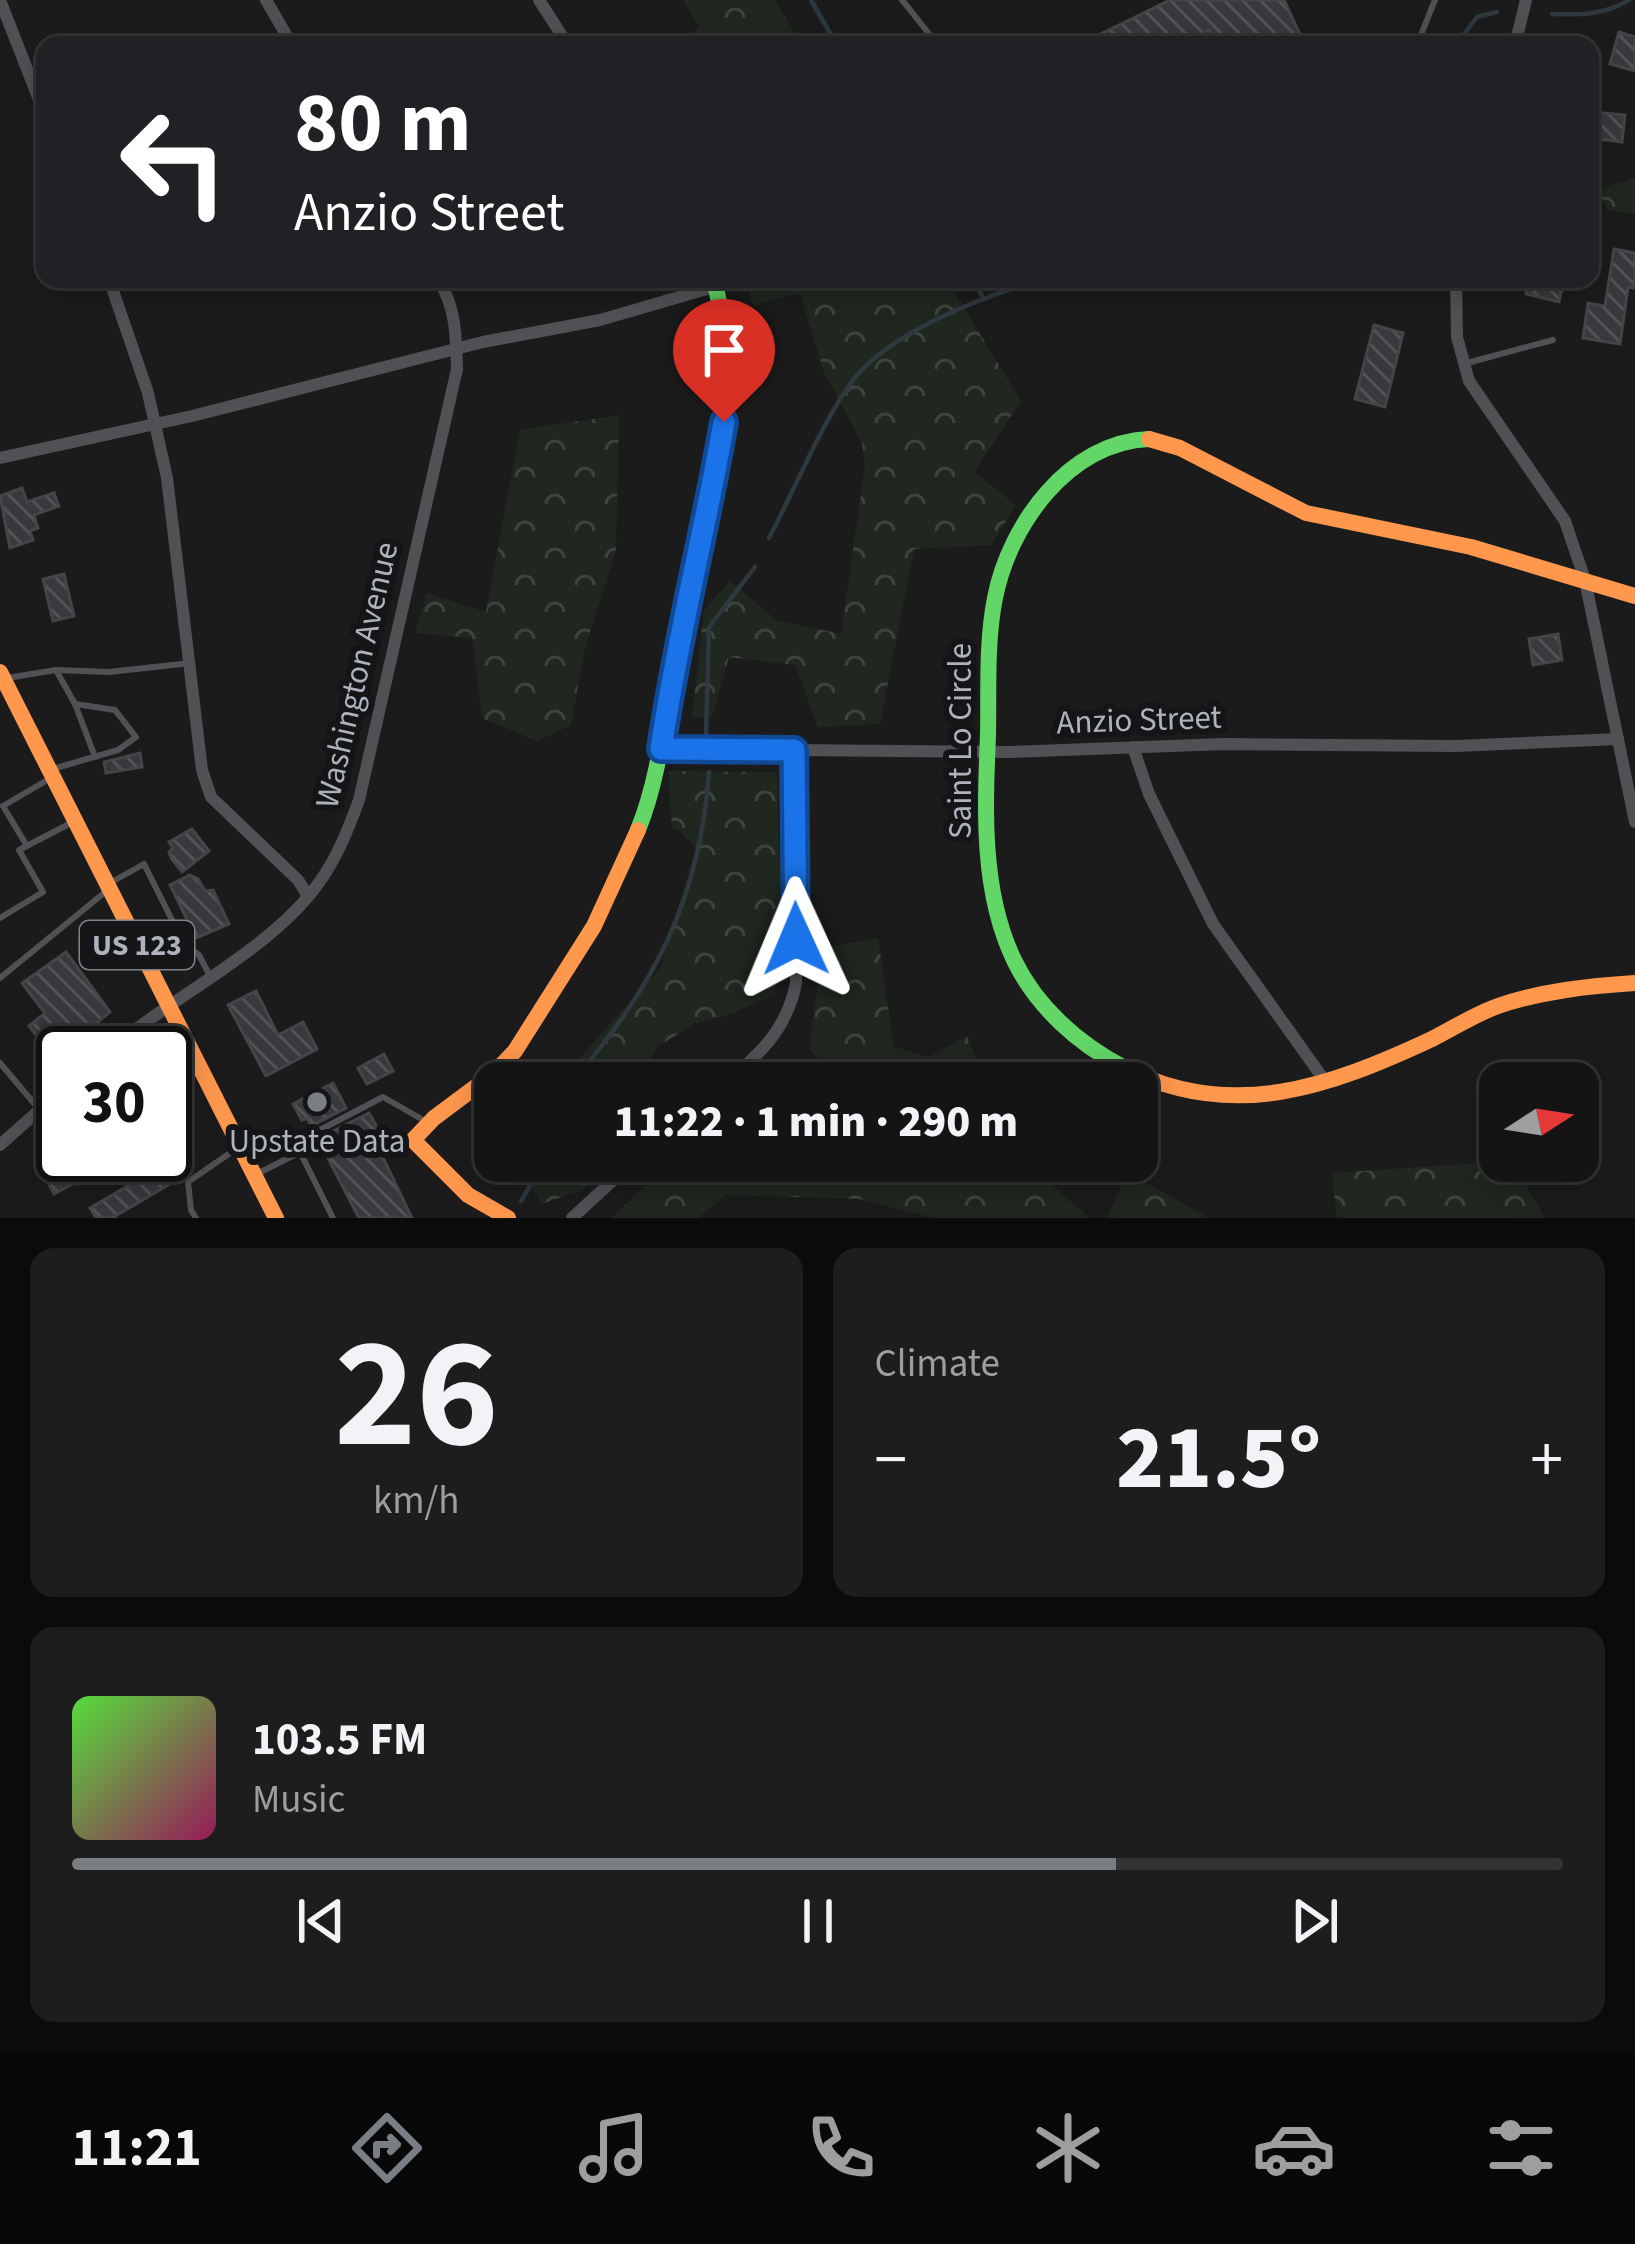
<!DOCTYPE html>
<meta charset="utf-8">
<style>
body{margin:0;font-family:"Source Sans 3",sans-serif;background:#1d1d1e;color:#f1f3f6;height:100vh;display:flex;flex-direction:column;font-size:45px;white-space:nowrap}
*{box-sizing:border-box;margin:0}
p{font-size:39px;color:#9d9ea0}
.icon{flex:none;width:66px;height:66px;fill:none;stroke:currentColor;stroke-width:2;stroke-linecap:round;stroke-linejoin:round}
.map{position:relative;height:1218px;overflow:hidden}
.details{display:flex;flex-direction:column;gap:30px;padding:30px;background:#0b0b0c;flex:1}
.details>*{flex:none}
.banner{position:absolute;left:36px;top:36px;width:1563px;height:252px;border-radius:24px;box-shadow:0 6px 30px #0003,0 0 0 3px #333334;background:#202124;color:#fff;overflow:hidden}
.needle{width:78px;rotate:78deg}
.buttons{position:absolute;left:1479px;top:1062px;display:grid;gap:24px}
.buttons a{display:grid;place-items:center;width:120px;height:120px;border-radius:24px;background:#141415;box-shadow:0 6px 30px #0003,0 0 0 3px #333334;font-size:60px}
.speed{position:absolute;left:36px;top:1026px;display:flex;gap:24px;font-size:60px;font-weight:700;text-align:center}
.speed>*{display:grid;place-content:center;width:156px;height:156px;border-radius:50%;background:#141415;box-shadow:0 6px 30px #0003,0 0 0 3px #333334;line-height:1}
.speed .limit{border:6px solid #111;border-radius:18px;background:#fff;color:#111}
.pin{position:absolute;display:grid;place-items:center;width:102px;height:102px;color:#fff;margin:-123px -51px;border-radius:50% 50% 50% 0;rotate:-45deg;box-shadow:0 0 12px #0007}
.pin .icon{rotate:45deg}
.me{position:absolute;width:132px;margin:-66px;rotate:359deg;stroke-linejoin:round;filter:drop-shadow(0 0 9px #0008)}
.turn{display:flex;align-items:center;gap:42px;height:252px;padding:0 60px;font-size:54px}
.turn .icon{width:156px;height:156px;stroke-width:2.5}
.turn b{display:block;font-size:84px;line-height:102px}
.big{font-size:90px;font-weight:800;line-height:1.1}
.details .card{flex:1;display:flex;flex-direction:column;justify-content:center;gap:18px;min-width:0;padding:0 42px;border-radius:24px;background:#1d1d1e}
.details .dial{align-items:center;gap:0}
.dial b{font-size:156px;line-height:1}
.song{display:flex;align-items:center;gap:36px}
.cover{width:144px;height:144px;border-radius:18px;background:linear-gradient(135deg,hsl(110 70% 55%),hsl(330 70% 35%))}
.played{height:12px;border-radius:6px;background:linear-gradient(90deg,#797e85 70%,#333334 70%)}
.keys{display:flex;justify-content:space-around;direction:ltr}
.heat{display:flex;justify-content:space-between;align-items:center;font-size:66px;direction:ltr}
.details .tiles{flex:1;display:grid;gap:30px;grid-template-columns:1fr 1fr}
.card:last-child{grid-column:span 2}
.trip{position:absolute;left:474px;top:1062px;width:684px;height:120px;border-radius:24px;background:#141415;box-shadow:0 6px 30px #0003,0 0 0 3px #333334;font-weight:800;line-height:120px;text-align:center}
.tab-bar{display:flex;height:192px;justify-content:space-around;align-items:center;background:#080808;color:#9d9ea0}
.tab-bar .icon{width:84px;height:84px}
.tab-bar .on{color:#797e85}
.tab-bar b{font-size:54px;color:#f1f3f6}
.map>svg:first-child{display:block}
</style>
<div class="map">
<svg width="1635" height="1218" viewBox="0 0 1635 1218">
<defs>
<pattern id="forest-crowns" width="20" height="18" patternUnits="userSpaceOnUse" patternTransform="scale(3)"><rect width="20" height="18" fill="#1f271f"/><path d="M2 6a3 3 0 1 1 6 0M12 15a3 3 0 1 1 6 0" fill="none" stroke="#3d443e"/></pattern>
<pattern id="building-back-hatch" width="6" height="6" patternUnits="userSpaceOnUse" patternTransform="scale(3)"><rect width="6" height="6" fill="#38393c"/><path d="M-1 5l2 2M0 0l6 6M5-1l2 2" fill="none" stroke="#525356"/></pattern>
</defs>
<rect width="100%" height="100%" fill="#1b1b1c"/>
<g fill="url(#forest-crowns)">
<path d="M683,0H775L802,45H678L700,27Z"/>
<path d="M1635,178V214L1607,210L1598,189Z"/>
<path d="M745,279H946L1021,401L974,472L1016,505L991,545L914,549L880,724L818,727L795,665L729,657L712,717H692L704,610L730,581L776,620L841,634L865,465L862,443L824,372L800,293L753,306Z"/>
<path d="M619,415L616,550L585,648L571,725L537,741L482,718L472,638L415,633L427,593L486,612L520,430Z"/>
<path d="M668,771L777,772L781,915L775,994L732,1014L695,1023L656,1048L639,1083H557L660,969L696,849L680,831L672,828Z"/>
<path d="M878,938L894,1047L929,1057L967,1036L987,1083H844L809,1049L823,948Z"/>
<path d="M515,1161H601L604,1167L583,1190L542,1204Z"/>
<path d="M671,1161H774L779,1164L792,1161H1041L1049,1183L1090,1218H934L859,1199L726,1195L698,1218H611Z"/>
<path d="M1511,1161L1545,1218H1337L1332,1173Z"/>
<path d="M1128,1173L1209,1218H1106Z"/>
</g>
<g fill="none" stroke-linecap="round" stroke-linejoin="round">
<g stroke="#2d393f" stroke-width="4.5">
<path d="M811,0L837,45"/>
<path d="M1552,14C1581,15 1604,15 1629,0"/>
<path d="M1461,38L1477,17L1497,12"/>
<path d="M974,279L982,296"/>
<path d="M769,538C795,489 817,433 848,387C884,333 982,297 1042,279"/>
<path d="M706,734L709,627L755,567"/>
<path d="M571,1083C654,988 700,899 709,772"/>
<path d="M521,1201L545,1161"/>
</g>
</g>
<g fill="url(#building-back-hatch)" stroke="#444548" stroke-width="3">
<path d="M1170,0H1284L1305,45H1216L1209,30L1178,45H1078Z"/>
<path d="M1619,32L1635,37V71L1610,64Z"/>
<path d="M1594,112L1625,115L1622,142L1591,138Z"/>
<path d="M1614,249L1635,253V288L1628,287L1620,344L1583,338L1588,303L1605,306Z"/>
<path d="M1530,279H1564L1559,302L1526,294Z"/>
<path d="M1374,325L1403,333L1385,407L1355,399Z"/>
<path d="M22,488L27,502L54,493L59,506L34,515L38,528L30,531L33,540L10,548L0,496Z"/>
<path d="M64,574L74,616L53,621L43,579Z"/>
<path d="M1558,634L1562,660L1533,665L1529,639Z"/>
<path d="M140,753L142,767L106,773L104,762Z"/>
<path d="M192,829L209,851L182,872L171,858L169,852L173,848L169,842Z"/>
<path d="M190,875L198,879L205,891L213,890L229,924L196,938L170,885Z"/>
<path d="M66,952L110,1012L54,1058L29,1026L45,1013L22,983Z"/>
<path d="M256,991L278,1035L303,1022L317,1049L266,1076L228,1005Z"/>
<path d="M384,1054L393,1071L367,1084L358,1068Z"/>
<path d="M333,1083L346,1108L311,1126L307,1118L302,1120L293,1104Z"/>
<path d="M369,1113L384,1139L376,1143L412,1218H359L318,1139Z"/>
<path d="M63,1115V1155H83L93,1173L54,1194L43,1173L59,1165L37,1138Z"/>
<path d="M160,1167L170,1184L112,1218H96L90,1208Z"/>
</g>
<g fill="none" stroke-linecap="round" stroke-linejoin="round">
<g stroke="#4f5155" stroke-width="6">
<path d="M902,0L938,45"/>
<path d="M1359,45H1400"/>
<path d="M1417,45L1435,0"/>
<path d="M1467,363L1553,340"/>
<path d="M7,678L56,670L109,672L191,663"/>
<path d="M75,704L95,757"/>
<path d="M56,768L118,750L136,737L115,710L75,704L56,670"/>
<path d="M27,846L3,806L49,779"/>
<path d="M110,883L144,864L183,942L199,955L210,976"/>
<path d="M0,918L43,892L19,850L71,823"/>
<path d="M0,978L104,893"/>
<path d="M0,1063L38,1108"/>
<path d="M300,1152L295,1143L383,1097L425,1121"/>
<path d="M257,1174L300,1152L333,1218"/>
<path d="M196,1218L191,1210L188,1182L236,1149"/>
</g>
<g stroke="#4f5155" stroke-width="12">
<path d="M0,0L45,115"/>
<path d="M266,0L292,45"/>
<path d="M539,0L568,45"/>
<path d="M1515,45L1526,0"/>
<path d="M109,279L148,393L167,478L202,770L211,797L298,880L308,896"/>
<path d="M1456,279L1457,337L1469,381L1565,521L1585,580L1635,822"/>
<path d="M0,458L192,416L483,342L600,320L717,286"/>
<path d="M1133,747L1149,794L1213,924L1325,1081"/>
<path d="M661,749L1009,752L1224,744L1455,746L1618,739"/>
<path d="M106,1053C169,998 270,951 318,884C337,858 348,830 359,800L457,369C456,336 456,307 438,279"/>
<path d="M726,1083C761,1053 787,1029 796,983L794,750"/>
<path d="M0,1145L63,1089"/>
<path d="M572,1218L634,1161"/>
</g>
<g stroke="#63d668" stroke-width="16">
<path d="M638,830C661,773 665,711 677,650C702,522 747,411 714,279"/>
<path d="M1123,1067C1078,1044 1036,1006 1014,960C981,891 985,810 988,735C989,690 986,643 995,598C1009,525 1069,442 1149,439"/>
</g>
<g stroke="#ff974d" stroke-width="16">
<path d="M1149,439L1180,448L1306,513L1471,547L1635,596"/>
<path d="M0,672L276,1218"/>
<path d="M1123,1067C1231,1123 1329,1087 1432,1039C1454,1028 1475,1014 1498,1006C1542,991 1589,986 1635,983"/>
<path d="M508,1218L468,1195L413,1140L434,1118L493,1074L515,1051L594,926L638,830"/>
</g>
</g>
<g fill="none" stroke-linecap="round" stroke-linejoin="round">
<defs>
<path id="route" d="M724,422C705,532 677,639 661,749L794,750L796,939"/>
</defs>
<use href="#route" stroke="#114b97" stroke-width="30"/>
<use href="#route" stroke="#1a73e8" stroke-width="21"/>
</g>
<circle fill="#797e85" stroke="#151518" stroke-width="4.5" cx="317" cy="1102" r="12"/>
<g text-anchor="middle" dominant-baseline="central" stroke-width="12" stroke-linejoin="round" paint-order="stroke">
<rect fill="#151518" stroke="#7f848c" stroke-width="3" x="80" y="921" width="114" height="48" rx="9"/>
<g font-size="30" font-weight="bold" fill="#acb3bd">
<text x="137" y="945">US 123</text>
</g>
<g font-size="33" fill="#acb3bd" stroke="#151518">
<text transform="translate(357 675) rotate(-77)">Washington Avenue</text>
<text transform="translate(1139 720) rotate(-2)">Anzio Street</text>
<text transform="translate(960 741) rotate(-90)">Saint Lo Circle</text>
</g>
<g font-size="33" fill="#acb3bd" stroke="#151518">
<text x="317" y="1141">Upstate Data</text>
</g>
</g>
</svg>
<div class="buttons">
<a><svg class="needle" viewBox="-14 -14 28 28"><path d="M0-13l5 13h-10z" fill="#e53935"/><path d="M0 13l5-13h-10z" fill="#9d9ea0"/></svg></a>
</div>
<div class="speed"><div class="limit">30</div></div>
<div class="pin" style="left:724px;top:422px;background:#d93025"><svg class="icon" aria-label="arrive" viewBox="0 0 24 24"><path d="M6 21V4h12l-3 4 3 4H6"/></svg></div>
<svg class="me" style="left:796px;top:939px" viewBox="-20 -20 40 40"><path d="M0-17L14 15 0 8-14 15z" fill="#1a73e8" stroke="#fff" stroke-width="4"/></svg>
<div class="trip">11:22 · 1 min · 290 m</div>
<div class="banner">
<div class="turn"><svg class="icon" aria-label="left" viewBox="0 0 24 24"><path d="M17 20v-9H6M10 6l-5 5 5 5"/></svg><div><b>80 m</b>Anzio Street</div></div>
</div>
</div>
<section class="details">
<div class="tiles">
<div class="card dial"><b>26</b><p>km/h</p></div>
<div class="card"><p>Climate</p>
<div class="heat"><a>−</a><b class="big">21.5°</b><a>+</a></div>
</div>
<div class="card">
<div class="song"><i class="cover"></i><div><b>103.5 FM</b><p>Music</p></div></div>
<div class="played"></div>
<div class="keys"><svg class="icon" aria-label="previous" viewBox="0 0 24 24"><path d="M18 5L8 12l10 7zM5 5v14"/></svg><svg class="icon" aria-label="pause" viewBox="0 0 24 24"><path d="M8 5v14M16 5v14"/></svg><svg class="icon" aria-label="next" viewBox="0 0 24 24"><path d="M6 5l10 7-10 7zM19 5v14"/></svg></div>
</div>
</div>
</section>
<nav class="tab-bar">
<b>11:21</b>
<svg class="icon on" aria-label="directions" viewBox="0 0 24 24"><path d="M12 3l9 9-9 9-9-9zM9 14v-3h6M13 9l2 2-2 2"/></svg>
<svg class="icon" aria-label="music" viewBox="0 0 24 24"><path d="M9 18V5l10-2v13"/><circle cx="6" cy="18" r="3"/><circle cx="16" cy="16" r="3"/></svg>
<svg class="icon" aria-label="phone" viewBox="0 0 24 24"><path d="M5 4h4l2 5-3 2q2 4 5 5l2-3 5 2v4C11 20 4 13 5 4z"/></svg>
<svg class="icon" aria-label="climate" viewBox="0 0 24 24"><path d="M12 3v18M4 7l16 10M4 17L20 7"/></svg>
<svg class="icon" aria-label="car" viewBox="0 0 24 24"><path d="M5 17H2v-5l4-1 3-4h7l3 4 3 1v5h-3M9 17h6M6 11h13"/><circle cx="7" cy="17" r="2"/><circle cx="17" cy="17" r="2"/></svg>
<svg class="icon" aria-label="filters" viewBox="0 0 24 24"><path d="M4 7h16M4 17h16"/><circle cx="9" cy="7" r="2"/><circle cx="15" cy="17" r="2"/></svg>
</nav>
